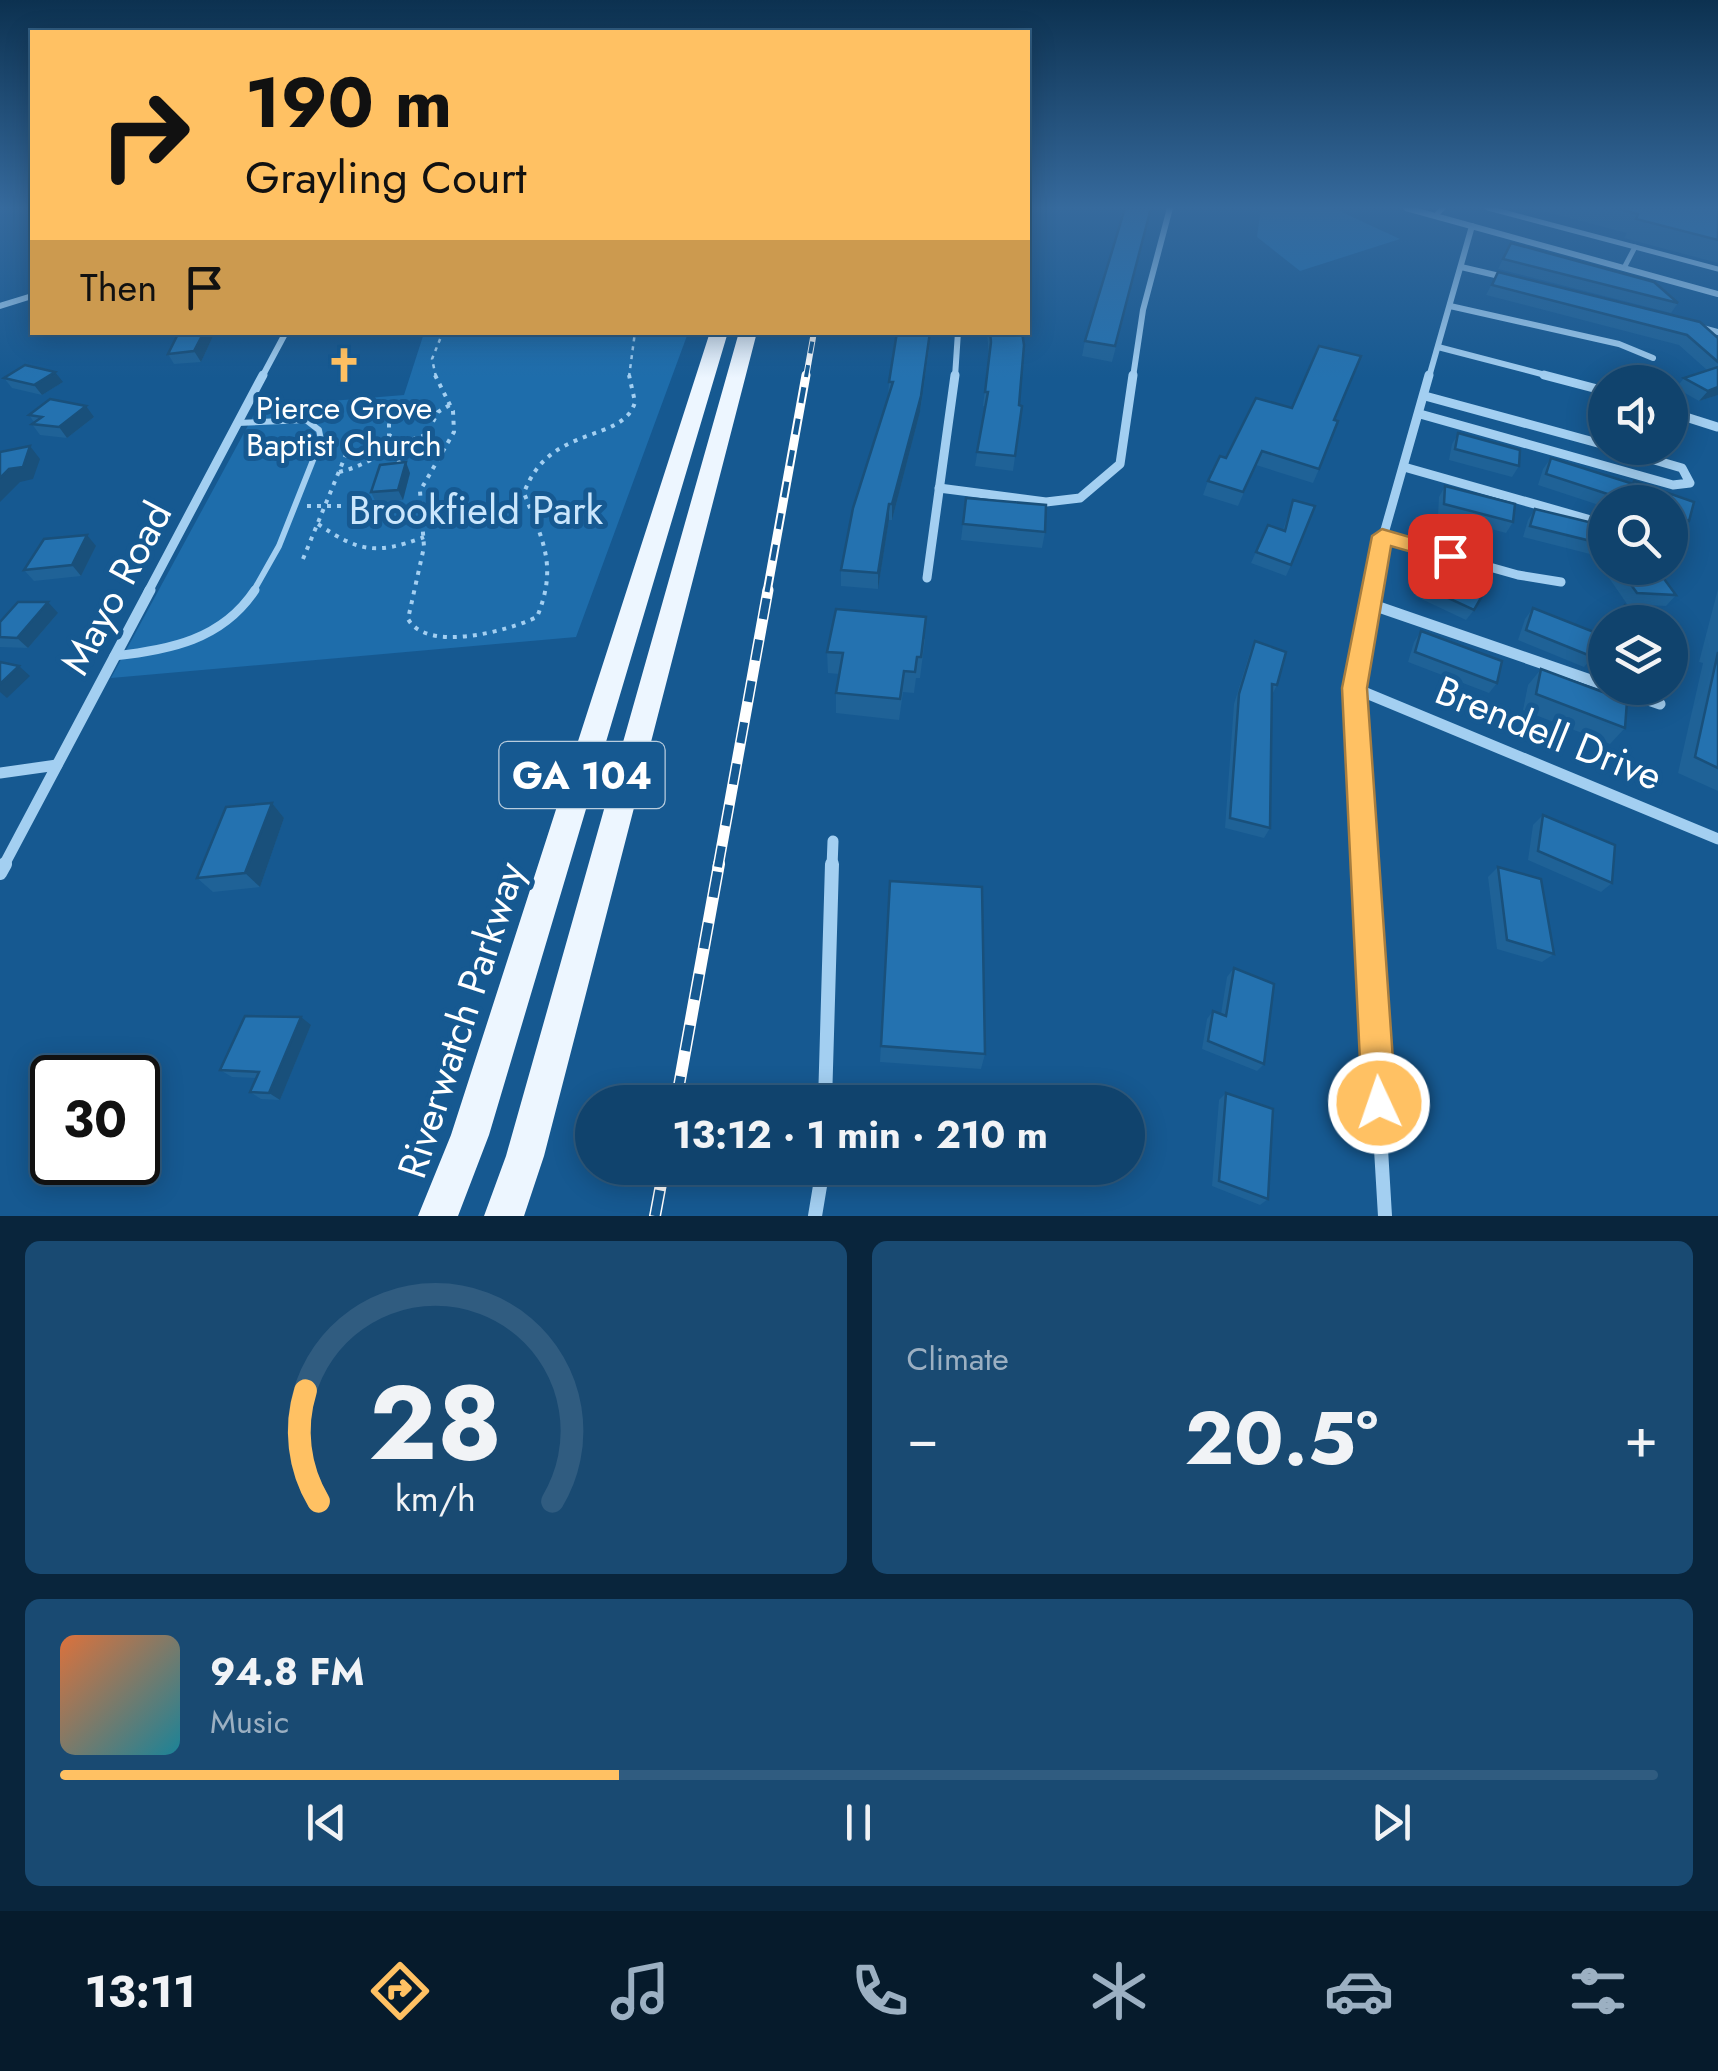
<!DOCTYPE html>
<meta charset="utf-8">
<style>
body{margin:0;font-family:Jost,sans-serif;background:#194a72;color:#f1f3f6;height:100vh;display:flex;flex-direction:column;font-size:38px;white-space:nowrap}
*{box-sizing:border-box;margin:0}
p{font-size:32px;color:#9cb0c2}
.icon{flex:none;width:55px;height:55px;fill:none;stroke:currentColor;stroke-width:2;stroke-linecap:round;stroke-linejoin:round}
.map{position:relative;height:1216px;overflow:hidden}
.details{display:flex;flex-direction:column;gap:25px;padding:25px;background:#09253c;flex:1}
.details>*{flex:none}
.hud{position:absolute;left:30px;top:30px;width:1000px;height:305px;border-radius:0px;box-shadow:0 5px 25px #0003,0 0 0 2px #305c80;background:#ffc163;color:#111;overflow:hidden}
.buttons{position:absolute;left:1588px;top:365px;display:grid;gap:20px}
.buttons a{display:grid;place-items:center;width:100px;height:100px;border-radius:50%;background:#10436d;box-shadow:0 5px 25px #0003,0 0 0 2px #305c80;font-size:50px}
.speed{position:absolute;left:30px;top:1055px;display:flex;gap:20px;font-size:50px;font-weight:700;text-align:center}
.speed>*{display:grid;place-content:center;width:130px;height:130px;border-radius:50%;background:#10436d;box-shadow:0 5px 25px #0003,0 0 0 2px #305c80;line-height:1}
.speed .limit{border:5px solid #111;border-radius:15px;background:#fff;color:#111}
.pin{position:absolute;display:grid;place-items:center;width:85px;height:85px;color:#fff;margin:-42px;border-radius:20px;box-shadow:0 5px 15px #0006}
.me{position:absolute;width:110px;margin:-55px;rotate:357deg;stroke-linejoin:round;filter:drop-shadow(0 0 8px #0008)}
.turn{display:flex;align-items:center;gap:35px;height:210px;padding:0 50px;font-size:45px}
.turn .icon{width:130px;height:130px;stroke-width:2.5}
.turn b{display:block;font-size:70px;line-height:85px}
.then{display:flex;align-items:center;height:95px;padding:0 50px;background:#0003;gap:20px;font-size:38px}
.big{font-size:75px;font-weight:700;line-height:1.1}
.details .tile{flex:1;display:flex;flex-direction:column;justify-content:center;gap:15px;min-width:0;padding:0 35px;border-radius:15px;background:#194a72}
.details .dial{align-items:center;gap:0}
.dial svg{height:260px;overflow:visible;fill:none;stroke:#305c80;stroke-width:7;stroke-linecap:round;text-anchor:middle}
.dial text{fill:#f1f3f6;stroke:none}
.song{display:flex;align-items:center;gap:30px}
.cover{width:120px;height:120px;border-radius:15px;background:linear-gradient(135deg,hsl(20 70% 55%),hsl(190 70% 35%))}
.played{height:10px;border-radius:5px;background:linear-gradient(90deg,#ffc163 35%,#305c80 35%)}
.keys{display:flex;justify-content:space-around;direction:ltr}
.heat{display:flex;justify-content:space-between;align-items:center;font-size:55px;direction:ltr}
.details .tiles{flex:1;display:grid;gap:25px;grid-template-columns:1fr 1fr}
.tile:last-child{grid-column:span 2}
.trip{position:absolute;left:575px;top:1085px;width:570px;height:100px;border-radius:50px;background:#10436d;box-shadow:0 5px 25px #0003,0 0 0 2px #305c80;font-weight:700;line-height:100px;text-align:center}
.dock{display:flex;height:160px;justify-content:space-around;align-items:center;background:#061b2c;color:#9cb0c2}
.dock .icon{width:70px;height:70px}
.dock .on{color:#ffc163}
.dock b{font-size:45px;color:#f1f3f6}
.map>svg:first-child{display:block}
</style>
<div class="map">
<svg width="1718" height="1216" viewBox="0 0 1718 1216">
<rect width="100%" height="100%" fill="#165991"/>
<g fill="#1e6dab">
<path d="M1261,208H1333L1400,239L1300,271L1257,237Z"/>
<path d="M424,333H688L576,637L111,678L258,407L404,395Z"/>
</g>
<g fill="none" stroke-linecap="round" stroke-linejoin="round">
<g stroke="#a3cff1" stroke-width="2.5" stroke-dasharray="4 5" stroke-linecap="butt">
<path d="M436,377L432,359L443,332"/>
<path d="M629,377L635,332"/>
</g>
<g stroke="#a3cff1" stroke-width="4" stroke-dasharray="4 6" stroke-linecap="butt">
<path d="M435,375L453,411L454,432L420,491L424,547L408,619C427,653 508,631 537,617C558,566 543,541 524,493C549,423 623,444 635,402L629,375"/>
<path d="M400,441L389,435V420L408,412H438"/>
<path d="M393,450L402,467"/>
<path d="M339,472C370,465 395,443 426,435L438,412L450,405"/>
<path d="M307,506H417"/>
<path d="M318,524C359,552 376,555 424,537"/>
<path d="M303,559L354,435"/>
</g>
<g stroke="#a3cff1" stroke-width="5">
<path d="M1488,208L1718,269"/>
<path d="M1435,216L1443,208"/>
<path d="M1624,268L1635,247"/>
</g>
<path stroke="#a3cff1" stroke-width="6" d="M237,423L306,420L319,430L321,440L279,546L253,592"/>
<path stroke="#a3cff1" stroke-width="9" d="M114,656C169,650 222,640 255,590"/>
<g stroke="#a3cff1" stroke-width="6">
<path d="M1406,208L1718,294"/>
<path d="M1461,267L1508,278"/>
<path d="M0,306L32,296"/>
<path d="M1450,306L1619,344L1653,358"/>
<path d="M1699,327L1718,332"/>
<path d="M1438,347L1553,377"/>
<path d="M262,377L286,332"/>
<path d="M955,377L958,332"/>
<path d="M1133,377L1143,310L1170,208"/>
<path d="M1429,377L1472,226"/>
</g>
<g stroke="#a3cff1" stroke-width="9">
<path d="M1544,375L1605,391"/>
<path d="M1425,396L1605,445"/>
<path d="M1670,412L1717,427"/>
<path d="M1420,414L1673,485L1690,483L1682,468L1613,448"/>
<path d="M1404,467L1605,524"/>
<path d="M939,488L1046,502L1080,498L1120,464L1133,375"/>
<path d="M1383,537L1518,575L1561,582"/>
<path d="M927,578L955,375"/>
<path d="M148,592L263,375"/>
<path d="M1372,592L1383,537L1429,375"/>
</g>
<g stroke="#a3cff1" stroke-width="11">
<path d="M1370,604L1660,704"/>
<path d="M1354,688L1718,839"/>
<path d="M0,773L57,765"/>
<path d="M3,867L150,590"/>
<path d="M832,867L833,841"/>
<path d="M1364,867L1354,688L1373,590"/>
</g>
<g stroke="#a3cff1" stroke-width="14">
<path d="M1364,864L1385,1216"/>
<path d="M0,873L5,864"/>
<path d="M825,1102L832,864"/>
<path d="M815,1216L823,1168"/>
</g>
<g fill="#edf6ff" fill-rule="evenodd">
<path d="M710,332H728L489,1135L458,1216H418L451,1135Z"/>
<path d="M739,332H757L544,1156L524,1216H484L506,1156Z"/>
</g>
<defs>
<path id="rail-far3" d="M806,377L814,332"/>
<path id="rail-far2" d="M767,592L806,375"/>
<path id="rail-far1" d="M718,867L768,590"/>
<g id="rail">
<path d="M676,1102L719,864"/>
<path d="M655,1216L664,1168"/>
</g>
</defs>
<use href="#rail-far3" stroke="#fff" stroke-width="6"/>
<use href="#rail-far2" stroke="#fff" stroke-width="9"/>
<use href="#rail-far1" stroke="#fff" stroke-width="11"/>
<use href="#rail" stroke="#fff" stroke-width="12"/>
<use href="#rail-far3" stroke="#165991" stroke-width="4" stroke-dasharray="12" stroke-linecap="butt"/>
<use href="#rail-far2" stroke="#165991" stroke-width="5" stroke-dasharray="16" stroke-linecap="butt"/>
<use href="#rail-far1" stroke="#165991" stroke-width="8" stroke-dasharray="21" stroke-linecap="butt"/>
<use href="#rail" stroke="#165991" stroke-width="9" stroke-dasharray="26" stroke-linecap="butt"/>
</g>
<g fill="#1f6297">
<path d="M1152,208L1112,362L1082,356L1085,341Z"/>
<path d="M1531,208H1718V263L1624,238L1627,233Z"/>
<path d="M1511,243L1678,303L1671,313L1498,269Z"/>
<path d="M1498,272L1718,338V395L1699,401L1676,388L1684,378L1707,370L1679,345L1486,295Z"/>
<path d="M215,332L201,362L174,364L168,354Z"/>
<path d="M987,332H1022L1019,405L1022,406L1013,471L975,466L985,406H983L989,356Z"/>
<path d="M929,349L920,412L892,520H889L878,589L841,586V570L888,397L889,382Z"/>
<path d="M4,378L63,382L42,395L12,388Z"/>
<path d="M29,415L94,417L67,438L40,435L32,424L34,422Z"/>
<path d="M1334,420L1319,469L1313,483L1256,465L1238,506L1203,495L1208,481L1226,458Z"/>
<path d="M1458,434L1519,466L1512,477L1449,460L1452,444Z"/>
<path d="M1551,458L1632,484L1634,481L1694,502L1689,521L1680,532L1670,529V502H1605V507L1538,485L1543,469Z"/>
<path d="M410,473L403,500L376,503L371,492Z"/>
<path d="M1445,486L1513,522L1506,533L1438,515L1439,497Z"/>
<path d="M966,498L1045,532L1042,548L961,540Z"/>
<path d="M1293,500L1291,565L1286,576L1251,563L1256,552L1283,530Z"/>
<path d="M1535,509L1599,543L1590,554L1523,537L1528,520Z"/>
<path d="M96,546L81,576L34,581L24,570Z"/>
<path d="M1605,548V568H1656L1676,595L1666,606L1627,604L1596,559Z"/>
<path d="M1433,568L1474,610L1466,620L1415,596Z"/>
<path d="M1718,589V791L1678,773L1703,663L1699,662Z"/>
<path d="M1533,608L1599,634L1605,627V646L1597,642L1593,657L1584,667L1518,640L1525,619Z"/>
<path d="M58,613L28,648L0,647V622Z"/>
<path d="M1421,631L1497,683L1489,693L1408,662L1414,642Z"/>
<path d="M925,639L920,678H916L914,693L903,692L899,720L836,713V693L839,674L828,673L827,652Z"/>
<path d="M1255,641L1277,685L1272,695L1270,828L1264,838L1225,828L1234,704L1250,652Z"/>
<path d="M1541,669L1625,728L1610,744L1523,710L1528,685Z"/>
<path d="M272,803L284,818L260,887L213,892L197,878Z"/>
<path d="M1543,815L1612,883L1601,892L1528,860L1533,825Z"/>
<path d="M1498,867L1554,954L1542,962L1497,949L1488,877Z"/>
<path d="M890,881L985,1054L981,1069L880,1062Z"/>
<path d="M1234,968L1264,1064L1257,1071L1202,1049L1207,1019L1213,1011L1221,1014L1227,977Z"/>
<path d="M311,1025L280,1100L261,1099L250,1092L256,1078L232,1077L220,1070Z"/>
<path d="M1226,1093L1268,1199L1260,1205L1212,1186L1219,1100Z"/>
</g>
<g fill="#19507b">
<path d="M204,332H215L201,362L194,351Z"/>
<path d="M930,334L920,412L892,520V504Z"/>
<path d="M55,372L63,382L42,395L34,385Z"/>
<path d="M1718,387V395L1699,401L1708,391Z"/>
<path d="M86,406L94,417L67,438L59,427Z"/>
<path d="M30,446L40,459L33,479L20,482L0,502V478Z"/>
<path d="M406,462L410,473L403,500L398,490Z"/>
<path d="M889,504V520L878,589V573Z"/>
<path d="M87,535L96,546L81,576L72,565Z"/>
<path d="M48,602L58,613L28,648L17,638Z"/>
<path d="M19,666L30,676L7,698L0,692V684Z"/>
<path d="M272,803L284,818L260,887L245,873Z"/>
<path d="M301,1017L311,1025L280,1100L269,1093Z"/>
</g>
<g fill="#2472b0" stroke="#19507b" stroke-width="2.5">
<path d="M1125,208H1151L1115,346L1085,341Z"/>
<path d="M1614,208H1718V240L1636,219L1638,214Z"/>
<path d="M1511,243L1654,282L1678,303L1503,259Z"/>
<path d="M1498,272L1700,322L1718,338V362L1687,335L1492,285Z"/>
<path d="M179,332H204L194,351L168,354Z"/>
<path d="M897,332H930L921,396L892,504H889L878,573L841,570L853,508L893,382H889Z"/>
<path d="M990,332H1022L1024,345L1019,405L1022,406L1015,456L977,452L988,392H985L991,342Z"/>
<path d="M1319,346L1361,356L1334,420L1338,421L1319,469L1262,451L1243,492L1208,481L1220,456L1226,458L1256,398L1292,408Z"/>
<path d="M25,365L55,372L34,385L4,378Z"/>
<path d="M1718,367V387L1708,391L1684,378Z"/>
<path d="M50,399L86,406L59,427L32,424L42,417L29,415Z"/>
<path d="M1458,433L1520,450L1519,466L1455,449Z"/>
<path d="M30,446L23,467L9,469L0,478V452Z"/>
<path d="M1551,458L1633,484L1634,481L1694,502L1689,521L1670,515V502H1632L1546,474Z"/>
<path d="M406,462L398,490L371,492L380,465Z"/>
<path d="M1445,486L1515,504L1513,522L1444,504Z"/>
<path d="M966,498L1046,505L1045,532L963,524Z"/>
<path d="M1293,500L1315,506L1291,565L1256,552L1268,525L1285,531Z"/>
<path d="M1535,509L1597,524L1599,543L1530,526Z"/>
<path d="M87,535L72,565L24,570L44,539Z"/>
<path d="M1433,568L1485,591L1474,610L1422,586Z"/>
<path d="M1619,568H1656L1676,595L1637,593Z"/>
<path d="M18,602H48L17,638L0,637V622Z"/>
<path d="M1625,605L1659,622H1609Z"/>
<path d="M1533,608L1599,634L1593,657L1526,630Z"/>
<path d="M836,609L926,617L921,657H917L915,672L904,671L900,699L836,693L843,653L827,652Z"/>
<path d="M1421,631L1502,661L1497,683L1415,652Z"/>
<path d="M1255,641L1286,652L1277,685L1272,684L1270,828L1230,818L1239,694Z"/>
<path d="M1718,652V768L1695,757Z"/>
<path d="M0,662L19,666L0,684Z"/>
<path d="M1541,669L1627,701L1625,728L1536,694Z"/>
<path d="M272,803L245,873L197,878L226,807Z"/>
<path d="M1543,815L1615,845L1612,883L1538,851Z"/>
<path d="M1498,867L1541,879L1554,954L1507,940Z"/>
<path d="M890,881L982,887L985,1054L881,1046Z"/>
<path d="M1234,968L1274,984L1264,1064L1208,1041L1213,1011L1226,1016Z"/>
<path d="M245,1016L301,1017L269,1093L250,1092L259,1072L220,1070Z"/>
<path d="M1226,1093L1273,1109L1268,1199L1219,1181Z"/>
</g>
<linearGradient id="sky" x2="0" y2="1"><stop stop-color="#0c3150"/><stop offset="0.55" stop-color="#366a9d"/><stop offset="1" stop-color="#366a9d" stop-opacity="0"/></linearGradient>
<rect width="1718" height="378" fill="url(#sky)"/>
<path fill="#ffc163" stroke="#a67d40" stroke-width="2.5" d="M1382,529L1458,551L1461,556L1450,563L1391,546L1367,688L1396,1103L1391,1115L1379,1120L1367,1115L1362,1103L1342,688L1372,536Z"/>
<defs>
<symbol id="church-bare" viewBox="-9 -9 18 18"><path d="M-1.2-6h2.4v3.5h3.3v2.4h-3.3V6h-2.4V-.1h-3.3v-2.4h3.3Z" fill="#ffc163" stroke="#165991" stroke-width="2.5" paint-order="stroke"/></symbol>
</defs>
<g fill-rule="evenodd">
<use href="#church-bare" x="319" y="340" width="50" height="50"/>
</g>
<g text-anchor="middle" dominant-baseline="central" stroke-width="10" stroke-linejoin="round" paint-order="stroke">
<g font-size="32" fill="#fff" stroke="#165991">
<text x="344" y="408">Pierce Grove<tspan x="344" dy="37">Baptist Church</tspan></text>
</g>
<rect fill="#165991" stroke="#b9cdde" stroke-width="2.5" x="499.5" y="742" width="165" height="66" rx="8"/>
<g font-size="38" font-weight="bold" fill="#fff">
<text x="582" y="775">GA 104</text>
</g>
<g font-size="40" fill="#cae6fc" stroke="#165991">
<text x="476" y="510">Brookfield Park</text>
</g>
<g font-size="40" fill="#fff" stroke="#165991">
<text transform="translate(116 588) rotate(-62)">Mayo Road</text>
<text transform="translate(1549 733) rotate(22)">Brendell Drive</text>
<text transform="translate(461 1020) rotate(-72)">Riverwatch Parkway</text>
</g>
</g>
</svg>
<div class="buttons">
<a><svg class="icon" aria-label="sound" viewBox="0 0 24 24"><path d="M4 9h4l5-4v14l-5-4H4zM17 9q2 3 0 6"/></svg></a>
<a><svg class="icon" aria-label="search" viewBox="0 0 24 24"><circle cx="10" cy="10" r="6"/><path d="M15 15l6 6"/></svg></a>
<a><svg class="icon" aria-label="layers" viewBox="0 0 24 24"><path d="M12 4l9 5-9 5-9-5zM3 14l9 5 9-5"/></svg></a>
</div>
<div class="speed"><div class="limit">30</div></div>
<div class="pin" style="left:1450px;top:556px;background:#d93025"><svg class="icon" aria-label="arrive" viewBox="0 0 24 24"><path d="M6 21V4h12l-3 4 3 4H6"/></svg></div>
<svg class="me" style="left:1379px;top:1103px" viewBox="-20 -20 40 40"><circle r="17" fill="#ffc163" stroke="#fff" stroke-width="3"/><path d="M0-11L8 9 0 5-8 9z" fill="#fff"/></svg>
<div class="trip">13:12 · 1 min · 210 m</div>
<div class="hud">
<div class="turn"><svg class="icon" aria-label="right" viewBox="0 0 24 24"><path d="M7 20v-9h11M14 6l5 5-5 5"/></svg><div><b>190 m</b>Grayling Court</div></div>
<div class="then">Then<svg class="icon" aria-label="arrive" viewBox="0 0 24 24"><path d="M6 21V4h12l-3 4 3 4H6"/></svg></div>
</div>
</div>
<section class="details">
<div class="tiles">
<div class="tile dial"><svg viewBox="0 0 100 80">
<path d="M14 69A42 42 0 1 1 86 69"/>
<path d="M14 69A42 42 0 0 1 10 35" stroke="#ffc163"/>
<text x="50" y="56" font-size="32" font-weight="700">28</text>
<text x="50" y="72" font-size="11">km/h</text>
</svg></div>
<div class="tile"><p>Climate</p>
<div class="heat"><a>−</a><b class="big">20.5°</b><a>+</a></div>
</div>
<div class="tile">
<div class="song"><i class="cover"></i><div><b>94.8 FM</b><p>Music</p></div></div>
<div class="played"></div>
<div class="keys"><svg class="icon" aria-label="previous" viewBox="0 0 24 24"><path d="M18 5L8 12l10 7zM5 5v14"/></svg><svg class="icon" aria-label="pause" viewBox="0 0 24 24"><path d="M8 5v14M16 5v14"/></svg><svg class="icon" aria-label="next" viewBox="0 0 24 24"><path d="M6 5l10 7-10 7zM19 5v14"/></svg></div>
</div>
</div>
</section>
<nav class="dock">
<b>13:11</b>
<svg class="icon on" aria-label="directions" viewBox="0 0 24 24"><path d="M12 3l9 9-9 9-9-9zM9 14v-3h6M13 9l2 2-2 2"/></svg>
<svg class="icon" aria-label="music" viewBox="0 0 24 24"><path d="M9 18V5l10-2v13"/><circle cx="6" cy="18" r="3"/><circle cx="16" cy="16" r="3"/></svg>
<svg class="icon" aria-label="phone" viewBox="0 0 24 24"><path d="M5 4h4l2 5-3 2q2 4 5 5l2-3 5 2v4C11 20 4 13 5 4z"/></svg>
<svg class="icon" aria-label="climate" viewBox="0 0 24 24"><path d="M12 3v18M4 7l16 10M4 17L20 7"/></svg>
<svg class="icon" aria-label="car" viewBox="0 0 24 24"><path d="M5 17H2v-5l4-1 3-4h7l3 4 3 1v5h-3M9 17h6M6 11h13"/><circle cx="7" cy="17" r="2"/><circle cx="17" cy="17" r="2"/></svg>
<svg class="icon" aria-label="filters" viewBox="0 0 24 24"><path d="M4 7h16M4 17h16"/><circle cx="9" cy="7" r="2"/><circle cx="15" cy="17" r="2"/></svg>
</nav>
